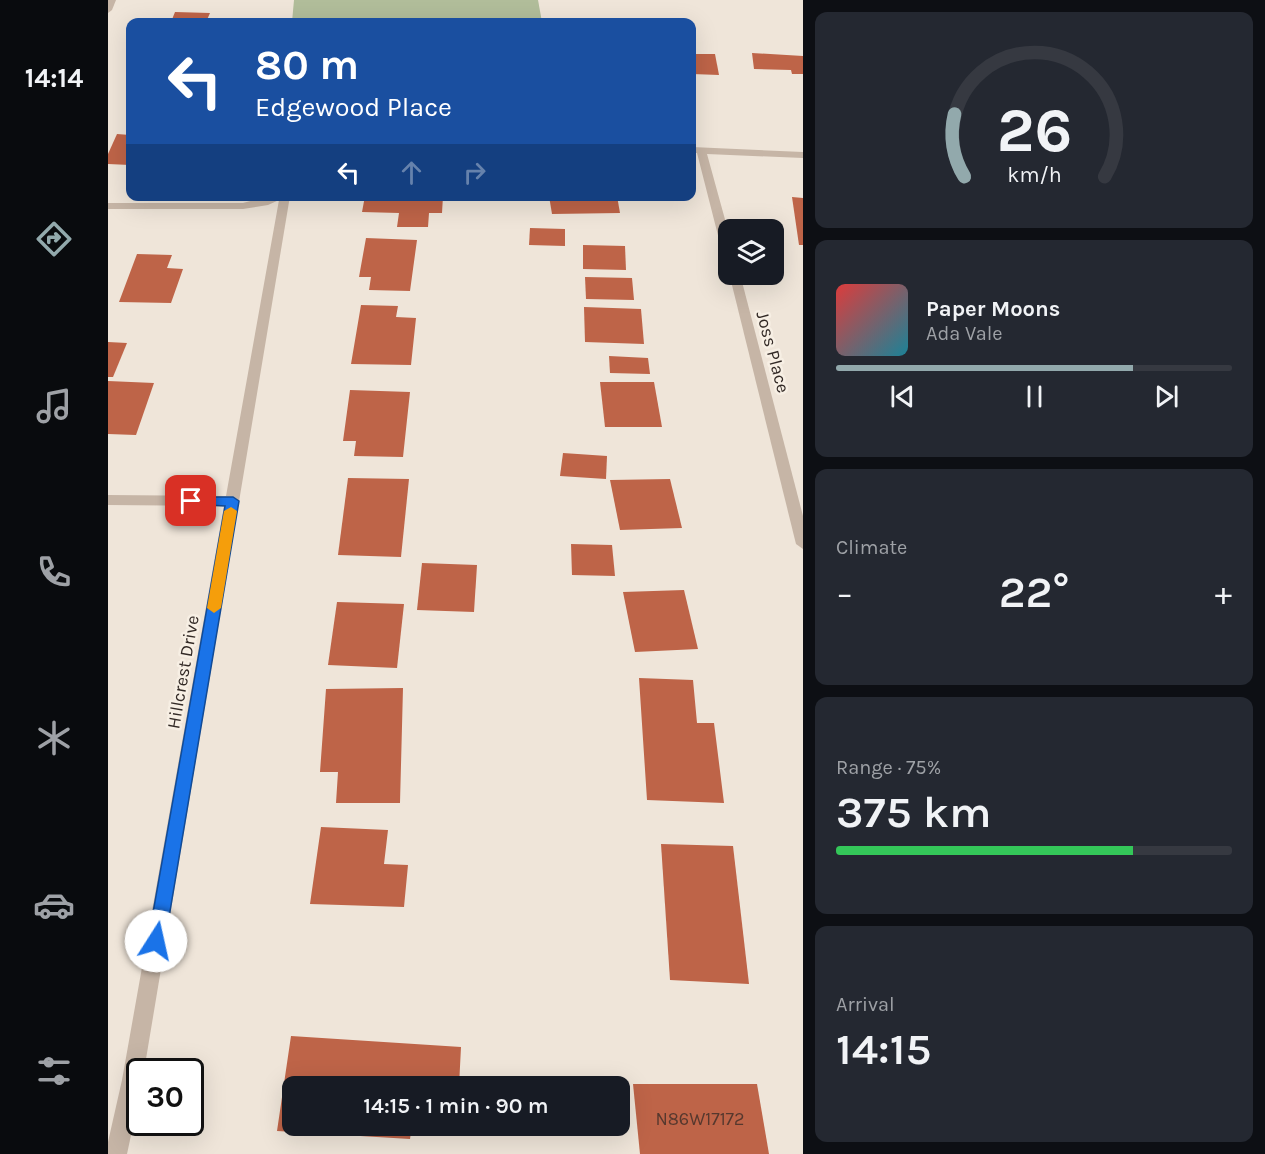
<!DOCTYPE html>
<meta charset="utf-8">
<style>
body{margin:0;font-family:Karla,sans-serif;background:#242831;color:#f1f3f6;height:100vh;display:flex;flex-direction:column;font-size:22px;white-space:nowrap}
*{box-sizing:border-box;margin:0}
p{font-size:20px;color:#9ea1a6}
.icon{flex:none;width:33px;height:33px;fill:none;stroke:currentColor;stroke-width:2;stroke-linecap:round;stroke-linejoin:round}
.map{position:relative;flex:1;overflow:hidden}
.side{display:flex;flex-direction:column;gap:12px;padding:12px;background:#0d0f14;width:462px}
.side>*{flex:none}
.hud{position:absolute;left:18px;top:18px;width:570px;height:183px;border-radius:12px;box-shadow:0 6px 24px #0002;background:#1a4fa0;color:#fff;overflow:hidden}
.fabs{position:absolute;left:610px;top:219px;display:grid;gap:12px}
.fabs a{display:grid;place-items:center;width:66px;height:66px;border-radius:12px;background:#171b24;box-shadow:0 6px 24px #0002;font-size:30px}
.speed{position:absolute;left:18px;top:1058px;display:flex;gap:12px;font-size:30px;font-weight:700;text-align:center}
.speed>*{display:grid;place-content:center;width:78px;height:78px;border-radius:50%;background:#171b24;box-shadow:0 6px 24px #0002;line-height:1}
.speed .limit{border:3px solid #111;border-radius:9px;background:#fff;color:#111}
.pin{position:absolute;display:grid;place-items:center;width:51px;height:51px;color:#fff;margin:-26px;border-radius:12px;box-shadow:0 3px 9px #0006}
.me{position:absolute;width:66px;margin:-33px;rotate:10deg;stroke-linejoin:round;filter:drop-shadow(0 0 4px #0008)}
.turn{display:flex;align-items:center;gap:21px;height:126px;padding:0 30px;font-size:27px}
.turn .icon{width:78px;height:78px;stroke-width:2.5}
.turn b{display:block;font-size:42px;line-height:51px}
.lanes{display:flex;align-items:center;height:57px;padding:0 30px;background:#0003;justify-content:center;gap:30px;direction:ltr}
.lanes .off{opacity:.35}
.big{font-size:45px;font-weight:600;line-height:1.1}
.side .card{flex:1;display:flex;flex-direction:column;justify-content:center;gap:9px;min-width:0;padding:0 21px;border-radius:12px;background:#242831}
.side .dial{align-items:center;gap:0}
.dial svg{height:156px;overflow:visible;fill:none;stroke:#363941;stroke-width:7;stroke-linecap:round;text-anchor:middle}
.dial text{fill:#f1f3f6;stroke:none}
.song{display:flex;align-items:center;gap:18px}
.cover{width:72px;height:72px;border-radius:9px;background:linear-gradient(135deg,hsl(0 70% 55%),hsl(190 70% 35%))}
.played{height:6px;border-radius:3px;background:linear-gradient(90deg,#92a9ac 75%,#363941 75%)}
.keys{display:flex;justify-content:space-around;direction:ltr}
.heat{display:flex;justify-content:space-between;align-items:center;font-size:33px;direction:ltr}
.charge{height:9px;border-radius:4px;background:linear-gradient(90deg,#34c759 75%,#363941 0)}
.trip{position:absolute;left:174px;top:1076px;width:348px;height:60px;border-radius:12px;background:#171b24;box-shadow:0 6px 24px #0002;font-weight:600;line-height:60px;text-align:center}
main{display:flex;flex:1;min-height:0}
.tab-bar{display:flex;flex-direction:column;width:108px;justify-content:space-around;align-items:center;background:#090b0e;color:#9ea1a6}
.tab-bar .icon{width:42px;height:42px}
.tab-bar .active{color:#92a9ac}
.tab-bar b{font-size:27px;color:#f1f3f6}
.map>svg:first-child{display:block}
</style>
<main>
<nav class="tab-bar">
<b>14:14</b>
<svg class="icon active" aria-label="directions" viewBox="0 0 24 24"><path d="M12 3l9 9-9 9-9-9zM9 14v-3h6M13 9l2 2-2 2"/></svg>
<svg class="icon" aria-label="music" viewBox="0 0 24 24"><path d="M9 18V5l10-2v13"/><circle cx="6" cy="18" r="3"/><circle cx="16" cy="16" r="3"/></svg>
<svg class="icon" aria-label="phone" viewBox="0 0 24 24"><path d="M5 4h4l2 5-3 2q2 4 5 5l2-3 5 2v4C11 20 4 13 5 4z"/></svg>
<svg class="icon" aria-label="climate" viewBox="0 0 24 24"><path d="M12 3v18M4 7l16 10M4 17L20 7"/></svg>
<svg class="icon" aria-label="car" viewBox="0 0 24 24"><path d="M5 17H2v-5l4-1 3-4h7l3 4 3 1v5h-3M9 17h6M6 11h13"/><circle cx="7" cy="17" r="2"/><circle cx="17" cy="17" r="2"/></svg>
<svg class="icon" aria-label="filters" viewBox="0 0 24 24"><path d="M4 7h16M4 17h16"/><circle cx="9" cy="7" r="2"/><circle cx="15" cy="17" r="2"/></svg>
</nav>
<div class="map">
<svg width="695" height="1154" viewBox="0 0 695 1154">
<rect width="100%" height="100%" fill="#efe5d9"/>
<path fill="#b1bd9a" d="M186,0H430L434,22H184Z"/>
<g fill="#be6448">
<path d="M67,12L102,13L98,22H63Z"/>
<path d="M644,53L695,56V74H684L683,70L646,69Z"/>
<path d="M584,54H607L611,75L584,74Z"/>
<path d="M9,134L22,135V165L0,164V154Z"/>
<path d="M257,196H335L334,213H321L320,227H289L291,213L254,212Z"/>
<path d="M441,196H509L512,213L444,214Z"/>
<path d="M684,197L695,198V245H691Z"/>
<path d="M422,228L457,229V246L421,245Z"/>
<path d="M258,238L309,240L302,291L261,290L263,277H251Z"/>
<path d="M475,245L517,246L518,270L475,269Z"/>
<path d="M29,254L64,255L59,268L75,269L63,303L11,302Z"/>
<path d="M477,277L524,278L526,300L478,299Z"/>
<path d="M253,305L290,306L288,317L308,318L303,365L243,364Z"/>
<path d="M476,307L533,309L536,344L477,342Z"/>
<path d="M0,342L19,343L5,377H0Z"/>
<path d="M501,356L540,358L542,374L502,373Z"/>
<path d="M0,381L46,383L28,435L0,434Z"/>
<path d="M492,382H546L554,427H497Z"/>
<path d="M242,390L302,392L295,457L246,456L248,441H235Z"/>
<path d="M455,453L499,456L498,479L452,476Z"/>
<path d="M240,478L301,479L293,557L230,555Z"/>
<path d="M562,479L574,528L512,530L502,480Z"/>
<path d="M463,544L504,545L507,576L464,575Z"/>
<path d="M314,563L369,565L366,612L309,610Z"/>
<path d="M576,590L590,649L527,652L515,592Z"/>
<path d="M229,602L296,604L289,668L220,665Z"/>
<path d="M531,678L585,680L589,723H606L616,803L539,800Z"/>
<path d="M295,688L292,803H228L230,772H212L218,689Z"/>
<path d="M213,827L280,830L276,864L300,865L296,907L202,904Z"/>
<path d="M553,844L625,846L641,984L562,980Z"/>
<path d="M183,1036L353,1047L351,1086H184V1125H304L302,1139L169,1131Z"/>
<path d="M525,1084H649L661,1154H532Z"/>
</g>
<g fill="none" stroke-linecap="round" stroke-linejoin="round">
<g fill="#c6b5a6" fill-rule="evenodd">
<path d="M0,0H8L4,10L0,13Z"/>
<path d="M584,147L695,152V158L599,154L621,234V258L615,255L589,153H584Z"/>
<path d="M161,196H182L36,1071H32V1093L19,1154H0V1142L14,1080L116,506L0,505V495L118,496L171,200L160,205L135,209H0V203H135Z"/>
<path d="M621,273L632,274L695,516V549L688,544Z"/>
</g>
</g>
<path fill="#1a73e8" stroke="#114b97" stroke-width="1.5" d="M83,497H125L131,501L57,941L54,947L48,949L42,947L40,941L117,506L79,504L77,501Z"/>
<path fill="#f59e0b" d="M123,507L129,511L113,608L106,613L99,608L116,511Z"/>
<g text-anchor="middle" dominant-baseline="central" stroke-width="5" stroke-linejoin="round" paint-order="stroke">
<g font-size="18" fill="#332a26" stroke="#f7efe4">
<text transform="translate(665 352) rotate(75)">Joss Place</text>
<text transform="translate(75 672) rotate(-80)">Hillcrest Drive</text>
</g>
<g font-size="18" fill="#56382e">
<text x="592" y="1119">N86W17172</text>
</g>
</g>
</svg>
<div class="fabs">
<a><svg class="icon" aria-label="layers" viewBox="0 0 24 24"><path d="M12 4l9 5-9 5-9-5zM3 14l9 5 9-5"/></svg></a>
</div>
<div class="speed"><div class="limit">30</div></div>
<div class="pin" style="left:83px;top:501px;background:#d93025"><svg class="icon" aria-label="arrive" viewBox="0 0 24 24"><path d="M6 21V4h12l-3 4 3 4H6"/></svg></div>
<svg class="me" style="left:48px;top:941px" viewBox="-20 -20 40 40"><circle r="19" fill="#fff"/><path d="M0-13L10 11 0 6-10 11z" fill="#1a73e8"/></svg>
<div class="trip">14:15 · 1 min · 90 m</div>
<div class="hud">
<div class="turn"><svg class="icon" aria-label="left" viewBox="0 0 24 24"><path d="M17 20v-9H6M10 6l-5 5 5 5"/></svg><div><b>80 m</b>Edgewood Place</div></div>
<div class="lanes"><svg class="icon" aria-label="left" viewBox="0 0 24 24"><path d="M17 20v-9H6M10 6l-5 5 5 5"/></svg><svg class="icon off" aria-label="ahead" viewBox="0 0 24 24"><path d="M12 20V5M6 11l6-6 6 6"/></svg><svg class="icon off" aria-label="right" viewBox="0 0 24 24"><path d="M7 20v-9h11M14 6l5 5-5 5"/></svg></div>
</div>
</div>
<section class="side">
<div class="card dial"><svg viewBox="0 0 100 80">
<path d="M14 69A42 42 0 1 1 86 69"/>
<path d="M14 69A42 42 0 0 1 9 37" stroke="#92a9ac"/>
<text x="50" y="56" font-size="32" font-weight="700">26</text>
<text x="50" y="72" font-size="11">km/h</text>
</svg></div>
<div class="card">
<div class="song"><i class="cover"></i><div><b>Paper Moons</b><p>Ada Vale</p></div></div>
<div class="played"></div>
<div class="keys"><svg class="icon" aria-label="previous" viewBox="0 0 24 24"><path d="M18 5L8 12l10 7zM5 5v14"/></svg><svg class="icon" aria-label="pause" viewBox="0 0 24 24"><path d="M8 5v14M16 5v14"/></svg><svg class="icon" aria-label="next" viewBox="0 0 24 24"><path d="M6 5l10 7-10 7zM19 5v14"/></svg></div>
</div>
<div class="card"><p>Climate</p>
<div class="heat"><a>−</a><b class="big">22°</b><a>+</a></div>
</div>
<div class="card"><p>Range · 75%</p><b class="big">375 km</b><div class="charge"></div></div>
<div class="card"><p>Arrival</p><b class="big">14:15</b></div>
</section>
</main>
